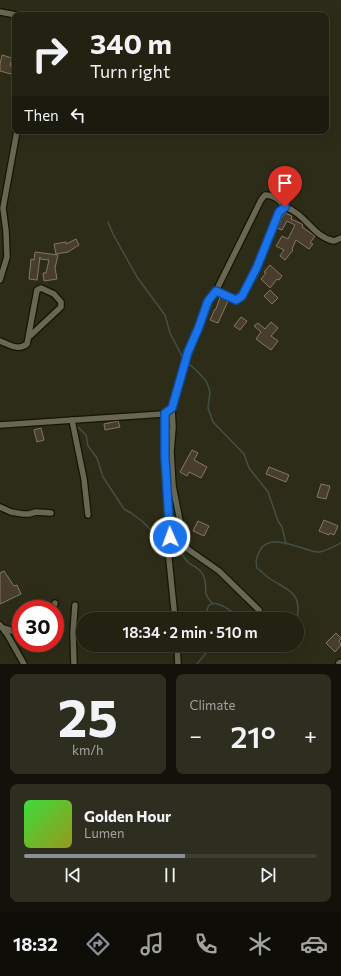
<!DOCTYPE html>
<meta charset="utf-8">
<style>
body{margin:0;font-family:Commissioner,sans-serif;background:#2e2e20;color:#f1f3f6;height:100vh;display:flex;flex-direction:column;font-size:15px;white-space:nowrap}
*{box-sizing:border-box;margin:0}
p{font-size:13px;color:#a2a39f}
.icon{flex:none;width:22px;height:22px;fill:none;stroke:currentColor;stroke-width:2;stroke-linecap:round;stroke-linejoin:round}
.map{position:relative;height:664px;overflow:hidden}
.sheet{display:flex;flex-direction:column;gap:10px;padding:10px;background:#13120a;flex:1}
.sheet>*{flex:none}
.top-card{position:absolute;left:12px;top:12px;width:317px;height:122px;border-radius:8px;box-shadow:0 4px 16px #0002,0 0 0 1px #3f3e32;background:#222112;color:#f1f3f6;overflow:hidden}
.speed{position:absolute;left:12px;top:600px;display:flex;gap:8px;font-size:20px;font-weight:700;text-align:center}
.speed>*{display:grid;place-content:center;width:52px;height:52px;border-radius:50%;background:#222112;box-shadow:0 4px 16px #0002,0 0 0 1px #3f3e32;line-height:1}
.speed .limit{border:6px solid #d22;background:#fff;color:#111}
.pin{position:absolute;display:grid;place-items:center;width:34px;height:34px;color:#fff;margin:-41px -17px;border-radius:50% 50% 50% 0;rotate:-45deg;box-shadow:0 0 4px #0007}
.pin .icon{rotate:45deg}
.me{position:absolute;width:44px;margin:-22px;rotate:358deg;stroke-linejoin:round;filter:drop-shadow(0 0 3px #0008)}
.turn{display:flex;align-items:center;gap:14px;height:84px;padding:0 12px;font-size:18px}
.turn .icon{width:52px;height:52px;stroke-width:2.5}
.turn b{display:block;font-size:28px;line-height:34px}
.then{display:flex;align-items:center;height:38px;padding:0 12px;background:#0003;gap:8px;font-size:15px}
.big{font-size:30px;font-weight:600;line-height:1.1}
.sheet .widget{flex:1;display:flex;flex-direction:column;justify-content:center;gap:6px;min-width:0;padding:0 14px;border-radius:8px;background:#2e2e20}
.sheet .dial{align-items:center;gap:0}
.dial b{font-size:52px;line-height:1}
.song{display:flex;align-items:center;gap:12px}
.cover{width:48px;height:48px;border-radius:6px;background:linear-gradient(135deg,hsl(120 70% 55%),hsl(60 70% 35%))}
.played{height:4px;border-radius:2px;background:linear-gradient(90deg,#8c9099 55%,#3f3e32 55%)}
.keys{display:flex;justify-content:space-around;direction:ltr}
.heat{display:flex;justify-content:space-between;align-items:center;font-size:22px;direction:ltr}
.sheet .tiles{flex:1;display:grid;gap:10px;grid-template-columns:1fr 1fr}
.widget:last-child{grid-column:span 2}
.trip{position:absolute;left:76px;top:612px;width:228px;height:40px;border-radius:20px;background:#222112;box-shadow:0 4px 16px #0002,0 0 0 1px #3f3e32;font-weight:600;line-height:40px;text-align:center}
.menu{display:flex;height:64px;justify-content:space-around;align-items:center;background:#0e0d07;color:#a2a39f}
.menu .icon{width:28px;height:28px}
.menu .current{color:#8c9099}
.menu b{font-size:18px;color:#f1f3f6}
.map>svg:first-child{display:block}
</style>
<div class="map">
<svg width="341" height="664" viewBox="0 0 341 664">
<rect width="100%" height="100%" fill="#2d2c18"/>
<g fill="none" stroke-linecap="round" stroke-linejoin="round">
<g stroke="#425044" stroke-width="1.5">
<path d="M108,222L113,234L137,277L165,315L170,333L183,358"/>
<path d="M188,363L198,372L206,381L209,388L210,392L208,408L213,422L244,454L249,468L268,492L278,521L282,527L286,544"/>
<path d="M78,427L86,435L88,446L97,458L103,477L124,509L131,513L143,522L157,536L166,541"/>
<path d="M177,548C182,553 184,559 189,563C194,567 200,568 203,575C209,585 201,593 212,603"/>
<path d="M209,619C208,615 206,611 208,607C214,596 235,614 241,619"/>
<path d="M297,619C302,591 288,591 269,578C265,575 261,571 257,568C255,561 257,556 260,550C272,531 302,551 318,552C325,552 334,546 341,543"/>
<path d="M197,664L210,648L211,645"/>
</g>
</g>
<g fill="#493e2c" stroke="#837763">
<path d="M2,55L12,58L10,66L13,67L11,74L0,71V64Z"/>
<path d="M285,213L292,216L291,219L302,224L303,225L302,227L315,236L310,243L313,244L309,249L296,240L292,249L293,250L285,260L280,256L284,250L276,246L282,236L288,239L295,225L287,221L282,230L277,228L283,215Z"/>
<path d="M76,239L79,245L68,252L56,254L54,244L66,242V244Z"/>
<path d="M35,252L58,255L55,268L57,279L44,281L43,273H46L49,260L40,259V257L37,280L29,279L31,259L34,260Z"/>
<path d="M270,265L282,276L279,280L277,279L270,288L261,279L266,273L264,272Z"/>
<path d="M270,290L278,298L272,304L264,296Z"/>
<path d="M220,297L228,301L218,323L210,320L215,309H216Z"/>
<path d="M241,317L247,321L240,330L234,326Z"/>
<path d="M271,322L278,328L271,336L278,341L271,350L256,339L261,332L254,326L258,323L265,329Z"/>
<path d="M118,421L120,427L105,430L104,424Z"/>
<path d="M41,428L44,440L37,442L34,430Z"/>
<path d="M192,450L198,453L194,460L207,467L201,478L189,472L187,476L180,472Z"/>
<path d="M269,467L289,475L286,482L266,474Z"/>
<path d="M321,484L330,486L326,499L317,497Z"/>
<path d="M324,520L338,526L334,535L330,533L329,535L319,531Z"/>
<path d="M198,521L209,526L204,536L193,531Z"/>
<path d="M4,571L14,586L17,585L21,594L0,604V573Z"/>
<path d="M336,633L341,638L339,641L341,645L335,652L326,643Z"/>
</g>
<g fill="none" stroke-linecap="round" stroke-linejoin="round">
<defs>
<g id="minor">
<path d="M0,12L16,15"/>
<path d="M0,280L7,257L6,231L3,208L17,131"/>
<path d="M216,291L261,200L265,195C275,195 279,200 285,207"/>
<path d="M0,341C10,345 18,351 27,344L37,290L41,288L54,294L61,302V307L30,336"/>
<path d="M172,408L173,427L171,452L173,486L185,546L189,550L219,571L259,610"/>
<path d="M165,413V457L170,537L168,549L175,619"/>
<path d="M72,420L84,479L88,515"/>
<path d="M0,425L163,414L168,412L172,408L188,352L201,322L207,301L216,291L236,300L242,296L257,267L279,212L285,207C305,213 313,237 334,241L341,238"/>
<path d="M0,507L11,512L23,514H29L36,512L51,513"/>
<path d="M53,609L55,603"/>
<path d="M0,625L7,634L24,664"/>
<path d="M3,628L10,630L21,635"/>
<path d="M37,643H40"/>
<path d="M177,645L178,664"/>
<path d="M339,663L341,662"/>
<path d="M74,664L73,633L75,605"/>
</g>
</defs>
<use href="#minor" stroke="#161403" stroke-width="8"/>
<use href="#minor" stroke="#686751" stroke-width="5.5"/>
</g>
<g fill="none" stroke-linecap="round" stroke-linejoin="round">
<defs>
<path id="route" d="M170,537L165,458V413L172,408L188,352L198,329L208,301L216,291L236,300L242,296L257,267L279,212L285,207"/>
</defs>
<use href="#route" stroke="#114b97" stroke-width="10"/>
<use href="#route" stroke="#1a73e8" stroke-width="7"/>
</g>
</svg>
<div class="speed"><div class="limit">30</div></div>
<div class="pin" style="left:285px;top:207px;background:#d93025"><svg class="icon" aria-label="arrive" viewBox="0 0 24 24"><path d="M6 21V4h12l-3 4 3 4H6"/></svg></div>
<svg class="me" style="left:170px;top:537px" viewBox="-20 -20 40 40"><circle r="17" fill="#1a73e8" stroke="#fff" stroke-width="3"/><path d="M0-11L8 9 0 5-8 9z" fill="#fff"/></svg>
<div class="trip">18:34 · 2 min · 510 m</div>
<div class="top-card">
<div class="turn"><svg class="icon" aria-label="right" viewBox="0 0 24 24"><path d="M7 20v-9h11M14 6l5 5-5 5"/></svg><div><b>340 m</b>Turn right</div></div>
<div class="then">Then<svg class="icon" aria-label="left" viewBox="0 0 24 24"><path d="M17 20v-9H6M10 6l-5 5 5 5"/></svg></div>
</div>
</div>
<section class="sheet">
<div class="tiles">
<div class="widget dial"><b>25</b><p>km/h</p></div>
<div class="widget"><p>Climate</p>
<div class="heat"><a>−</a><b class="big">21°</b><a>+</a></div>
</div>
<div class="widget">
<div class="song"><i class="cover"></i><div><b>Golden Hour</b><p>Lumen</p></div></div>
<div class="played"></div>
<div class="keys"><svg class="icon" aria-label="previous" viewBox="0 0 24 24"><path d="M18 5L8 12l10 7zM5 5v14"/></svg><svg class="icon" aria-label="pause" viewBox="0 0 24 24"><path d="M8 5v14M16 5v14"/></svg><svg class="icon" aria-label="next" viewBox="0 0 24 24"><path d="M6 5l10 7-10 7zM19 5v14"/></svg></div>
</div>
</div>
</section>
<nav class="menu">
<b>18:32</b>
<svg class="icon current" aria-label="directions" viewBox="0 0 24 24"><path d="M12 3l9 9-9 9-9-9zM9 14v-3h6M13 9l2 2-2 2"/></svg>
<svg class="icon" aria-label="music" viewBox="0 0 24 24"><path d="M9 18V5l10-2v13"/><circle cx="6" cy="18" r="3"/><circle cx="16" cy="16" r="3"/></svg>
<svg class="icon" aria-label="phone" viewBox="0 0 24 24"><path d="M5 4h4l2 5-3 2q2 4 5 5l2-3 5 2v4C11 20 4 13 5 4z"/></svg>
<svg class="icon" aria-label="climate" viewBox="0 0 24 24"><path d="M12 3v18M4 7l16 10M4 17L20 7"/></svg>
<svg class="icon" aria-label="car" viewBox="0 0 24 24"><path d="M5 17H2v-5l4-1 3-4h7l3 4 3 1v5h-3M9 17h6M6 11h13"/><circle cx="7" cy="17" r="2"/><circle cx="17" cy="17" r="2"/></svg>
</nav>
